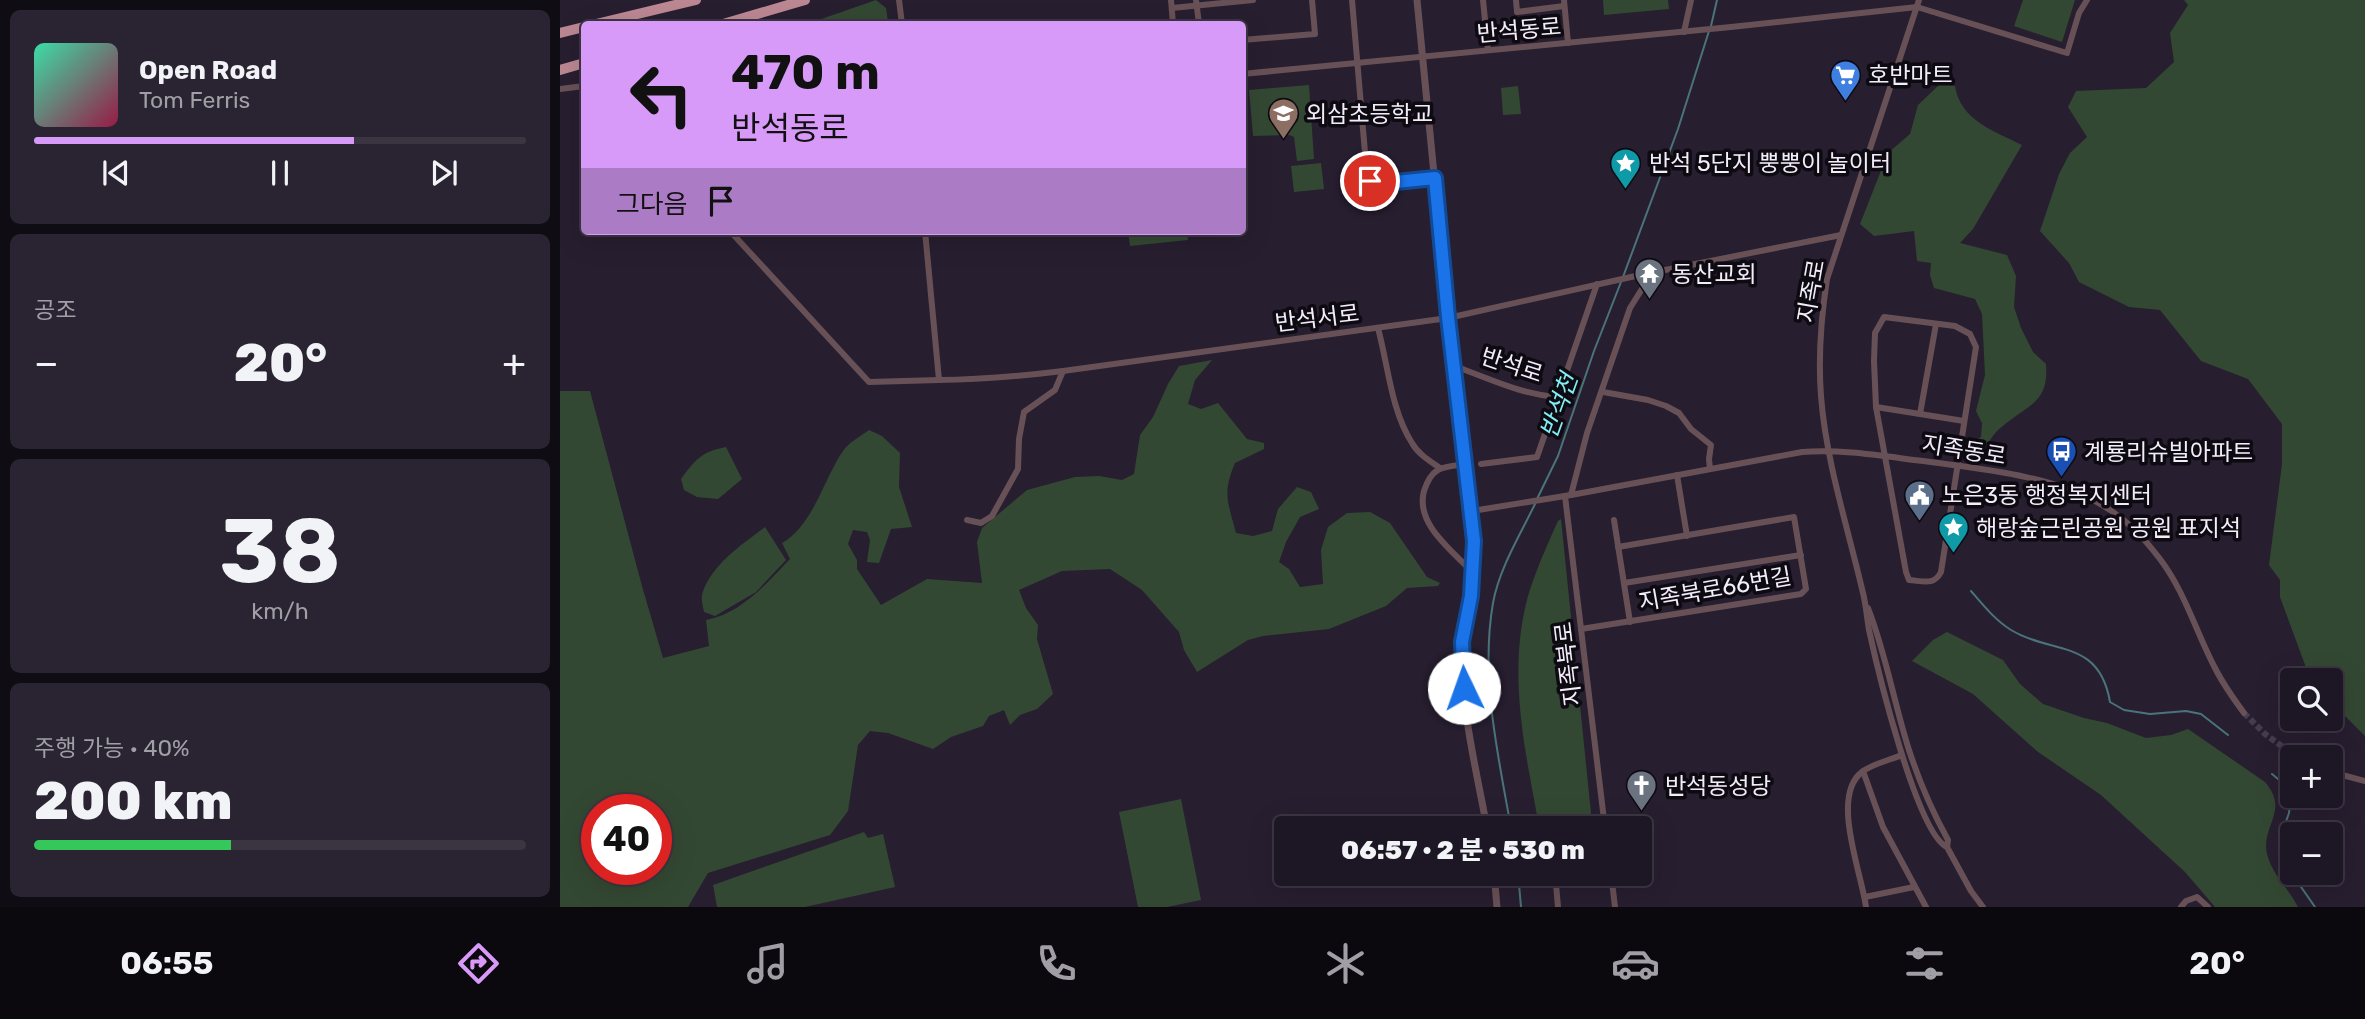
<!DOCTYPE html>
<html lang="ko">
<meta charset="utf-8">
<style>
body{margin:0;font-family:Rubik,"Noto Sans KR",sans-serif;background:#2a2331;color:#f1f3f6;height:100vh;display:flex;flex-direction:column;font-size:26px;white-space:nowrap}
*{box-sizing:border-box;margin:0}
p{font-size:23px;color:#a09fa6}
.icon{flex:none;width:38px;height:38px;fill:none;stroke:currentColor;stroke-width:2;stroke-linecap:round;stroke-linejoin:round}
.map{position:relative;flex:1;overflow:hidden}
.details{display:flex;flex-direction:column;gap:10px;padding:10px;background:#100c14;width:560px}
.details>*{flex:none}
.hud{position:absolute;left:21px;top:21px;width:665px;height:214px;border-radius:7px;box-shadow:0 7px 28px #0002,0 0 0 2px #3b3541;background:#d89af8;color:#111;overflow:hidden}
.fabs{position:absolute;left:1720px;top:668px;display:grid;gap:14px}
.fabs a{display:grid;place-items:center;width:63px;height:63px;border-radius:7px;background:#1d1624;box-shadow:0 7px 28px #0002,0 0 0 2px #3b3541;font-size:35px}
.speed{position:absolute;left:21px;top:794px;display:flex;gap:14px;font-size:35px;font-weight:700;text-align:center}
.speed>*{display:grid;place-content:center;width:91px;height:91px;border-radius:50%;background:#1d1624;box-shadow:0 7px 28px #0002,0 0 0 2px #3b3541;line-height:1}
.speed .limit{border:10px solid #d22;background:#fff;color:#111}
.pin{position:absolute;display:grid;place-items:center;width:60px;height:60px;color:#fff;margin:-30px;border:4px solid #fff;border-radius:50%;box-shadow:0 2px 7px #0007}
.me{position:absolute;width:77px;margin:-38px;rotate:357deg;stroke-linejoin:round;filter:drop-shadow(0 0 5px #0008)}
.turn{display:flex;align-items:center;gap:24px;height:147px;padding:0 35px;font-size:32px}
.turn .icon{width:91px;height:91px;stroke-width:2.5}
.turn b{display:block;font-size:49px;line-height:60px}
.then{display:flex;align-items:center;height:66px;padding:0 35px;background:#0003;gap:14px;font-size:26px}
.big{font-size:52px;font-weight:800;line-height:1.1}
.details .card{flex:1;display:flex;flex-direction:column;justify-content:center;gap:10px;min-width:0;padding:0 24px;border-radius:10px;background:#2a2331}
.details .dial{align-items:center;gap:0}
.dial b{font-size:91px;line-height:1}
.song{display:flex;align-items:center;gap:21px}
.cover{width:84px;height:84px;border-radius:10px;background:linear-gradient(135deg,hsl(160 70% 55%),hsl(340 70% 35%))}
.played{height:7px;border-radius:4px;background:linear-gradient(90deg,#d89af8 65%,#3b3541 65%)}
.keys{display:flex;justify-content:space-around;direction:ltr}
.heat{display:flex;justify-content:space-between;align-items:center;font-size:38px;direction:ltr}
.charge{height:10px;border-radius:5px;background:linear-gradient(90deg,#34c759 40%,#3b3541 0)}
.trip{position:absolute;left:714px;top:816px;width:378px;height:70px;border-radius:7px;background:#1d1624;box-shadow:0 7px 28px #0002,0 0 0 2px #3b3541;font-weight:800;line-height:70px;text-align:center}
.tabs{display:flex;height:112px;justify-content:space-around;align-items:center;background:#0c090e;color:#a09fa6}
.tabs .icon{width:49px;height:49px}
.tabs .selected{color:#d89af8}
.tabs b{font-size:32px;color:#f1f3f6}
main{display:flex;flex:1;min-height:0}
.map>svg:first-child{display:block}
</style>
<main>
<section class="details">
<div class="card">
<div class="song"><i class="cover"></i><div><b>Open Road</b><p>Tom Ferris</p></div></div>
<div class="played"></div>
<div class="keys"><svg class="icon" aria-label="previous" viewBox="0 0 24 24"><path d="M18 5L8 12l10 7zM5 5v14"/></svg><svg class="icon" aria-label="pause" viewBox="0 0 24 24"><path d="M8 5v14M16 5v14"/></svg><svg class="icon" aria-label="next" viewBox="0 0 24 24"><path d="M6 5l10 7-10 7zM19 5v14"/></svg></div>
</div>
<div class="card"><p>공조</p>
<div class="heat"><a>−</a><b class="big">20°</b><a>+</a></div>
</div>
<div class="card dial"><b>38</b><p>km/h</p></div>
<div class="card"><p>주행 가능 · 40%</p><b class="big">200 km</b><div class="charge"></div></div>
</section>
<div class="map">
<svg width="1805" height="907" viewBox="0 0 1805 907">
<rect width="100%" height="100%" fill="#271e30"/>
<g fill="#334832" fill-rule="evenodd">
<path d="M316,0L326,8L328,22L320,24H247Z"/>
<path d="M1043,0H1108L1109,9L1044,15Z"/>
<path d="M1463,0H1515L1502,42L1454,26Z"/>
<path d="M1624,0H1805V736L1771,702V681H1754L1748,673L1720,597V580L1709,565L1722,464V424L1688,379L1641,361L1600,310L1569,307L1519,282L1509,263L1480,231L1499,174L1510,153L1527,137L1508,107L1516,91L1586,88L1614,62L1610,33L1628,5Z"/>
<path d="M1380,84L1395,86C1400,120 1434,131 1462,145L1413,229L1400,243L1447,255L1456,276L1454,307L1461,328L1473,352L1486,364C1489,403 1469,404 1444,425C1433,433 1427,444 1421,457L1407,452L1409,443L1421,437L1422,423L1416,411L1425,375L1422,314L1415,299L1374,288L1370,275L1371,263L1357,261L1354,231L1314,236L1300,224L1328,153L1350,134L1358,105Z"/>
<path d="M749,85L754,159L737,161L734,137L729,135L693,136L689,90Z"/>
<path d="M958,86L961,114L943,115L941,88Z"/>
<path d="M761,163L764,189L734,192L731,166Z"/>
<path d="M568,231H627L628,240L570,246Z"/>
<path d="M652,360L635,380L628,404L641,409L658,403L687,439L704,443V449L675,463C662,494 668,502 676,533L693,536L712,531L718,509L737,487L751,492L759,509L740,517L726,542L719,562L729,569L740,587L763,584L761,550L768,527L787,513L810,512L830,523L867,577L880,583L878,586L847,588L826,606L769,629L703,636L688,640L637,672L624,650L619,632L582,590L550,569L502,571L459,590L466,608L478,625L477,639L493,694L477,709L460,715L450,725L444,710L429,716L423,726L391,737L373,749L328,733L310,731L298,745L288,811L270,835L148,873L128,907H0V391H30L82,586L103,658L149,646L146,620C181,614 207,583 230,559L222,543C253,526 264,478 283,451C289,442 301,436 309,430L322,436L340,453L339,487L352,527L331,529L319,563L307,562L310,540L307,532L293,530L288,544L297,560V569L321,605L367,579L422,583L417,542L422,528L467,490L515,477L539,476L562,480L574,474L580,435L593,417L608,384L619,366ZM37,810H96V870H37Z"/>
<path d="M166,447L182,479L158,499L137,497L124,490L121,479C136,459 141,452 166,447Z"/>
<path d="M1001,519L1031,813L1025,821L992,827L979,826C965,750 947,673 968,596C976,570 987,545 998,521Z"/>
<path d="M205,527L226,560L196,592L155,616L144,612C143,607 141,600 142,595C150,565 183,544 205,527Z"/>
<path d="M1387,632L1443,660L1460,684L1483,704L1524,718L1547,723L1586,738L1611,735L1628,729L1705,782C1732,813 1696,828 1709,860C1715,877 1730,891 1738,907H1655L1625,872L1541,795L1478,752L1413,694L1352,661L1373,640Z"/>
<path d="M621,799L641,900L607,907H578L559,812Z"/>
<path d="M304,832L308,838L323,834L335,887L245,907H157L153,885Z"/>
</g>
<g fill="none" stroke-linecap="round" stroke-linejoin="round">
<g stroke="#4a737a" stroke-width="2">
<path d="M1151,26L1157,0"/>
<path d="M1063,277L1118,129L1149,31"/>
<path d="M977,499L998,456L1034,351L1061,282"/>
<path d="M1411,591C1423,605 1435,620 1451,630C1492,655 1539,638 1550,702L1564,710L1590,714L1626,711L1641,714L1668,735"/>
<path d="M1712,774L1724,784L1731,795L1729,813L1722,833L1723,861L1755,907"/>
<path d="M951,828C938,754 920,678 933,603C939,569 960,535 975,504"/>
<path d="M958,873L961,907"/>
</g>
<path stroke="#463d4e" stroke-width="6" stroke-dasharray="6 3" stroke-linecap="butt" d="M1684,713L1705,734L1727,750"/>
<g stroke="#685156" stroke-width="6">
<path d="M339,0L342,24"/>
<path d="M611,0L613,24"/>
<path d="M636,0L639,24"/>
<path d="M792,0L807,176L810,181L816,184L875,178"/>
<path d="M923,0L928,50"/>
<path d="M956,0L957,12L1004,6"/>
<path d="M1004,0L1008,43"/>
<path d="M1359,0L1267,279C1261,318 1258,357 1261,396C1266,462 1288,528 1303,593C1306,605 1307,618 1309,630C1317,667 1357,834 1387,847"/>
<path d="M612,8L693,0"/>
<path d="M1124,32L1131,0"/>
<path d="M682,40L755,34L752,0"/>
<path d="M682,74L1171,27L1357,7L1507,53L1519,13L1527,0"/>
<path d="M0,89L24,86"/>
<path d="M170,231L309,382L379,380"/>
<path d="M365,231L379,380C421,380 462,376 503,371L888,318L1080,275L1281,235"/>
<path d="M1324,317L1395,326L1410,334L1416,347L1381,572C1374,586 1363,581 1349,580L1346,572L1316,407L1314,361L1315,333Z"/>
<path d="M818,328C828,365 831,410 852,443C858,454 870,461 880,468"/>
<path d="M894,366C931,379 959,394 998,397"/>
<path d="M1043,392L1088,400L1106,406L1119,413L1131,429L1151,445L1149,459L1150,469"/>
<path d="M1316,407L1404,421"/>
<path d="M1360,414L1376,324"/>
<path d="M906,464C883,467 872,466 864,491C855,524 892,550 912,572"/>
<path d="M921,464L977,457L1037,284"/>
<path d="M1117,475L1127,536"/>
<path d="M1011,495L1027,433L1070,308L1092,273"/>
<path d="M1005,496L1045,828"/>
<path d="M912,511L1011,495L1242,452C1283,449 1322,456 1363,461C1420,469 1492,475 1542,505C1565,518 1585,539 1600,559C1625,592 1636,632 1655,668C1663,684 1673,698 1684,713"/>
<path d="M407,520L421,523L432,516L458,469L459,439L464,412L495,390L503,371"/>
<path d="M1054,520L1070,622"/>
<path d="M1064,583L1241,555"/>
<path d="M1308,608C1326,654 1334,703 1349,750C1359,781 1372,811 1388,840L1387,847L1411,891L1423,907"/>
<path d="M1021,629L1241,594L1246,589L1234,517L1058,547"/>
<path d="M1727,750L1741,758"/>
<path d="M1303,771L1323,827L1366,907"/>
<path d="M1771,772L1805,781"/>
<path d="M1016,828L1045,824"/>
<path d="M995,873L998,907"/>
<path d="M1051,873L1055,907"/>
<path d="M1305,897L1354,887"/>
<path d="M1306,907C1302,874 1270,796 1302,772C1312,764 1330,760 1342,755"/>
<path d="M1621,907L1626,901L1637,897L1648,907"/>
</g>
<g stroke="#685156" stroke-width="7">
<path d="M857,0L888,318L912,511C914,540 914,569 910,597C908,613 902,629 902,645C900,706 916,768 927,828"/>
<path d="M934,873L937,907"/>
</g>
<g stroke="#bb8793" stroke-width="10">
<path d="M36,24L136,0"/>
<path d="M163,24L245,0"/>
<path d="M0,33L24,27"/>
<path d="M0,70L24,63"/>
</g>
</g>
<g fill="none" stroke-linecap="round" stroke-linejoin="round">
<defs>
<path id="route" d="M810,181L816,184L875,178L888,317L914,541L911,596L902,642L904,688"/>
</defs>
<use href="#route" stroke="#114b97" stroke-width="18"/>
<use href="#route" stroke="#1a73e8" stroke-width="12"/>
</g>
<defs>
<symbol id="supermarket-pin" viewBox="-11 -11 22 30"><path d="M0 17L-7.5 6A9.5 9.5 0 1 1 7.5 6Z" fill="#3f7fe0" stroke="#0e0a12"/><path d="M-6-5.5h2.5l.6 2H6L4.5 2H-2.5L-4.4-4H-6ZM-1.5 3.2a1.3 1.3 0 1 0 .1 0ZM3 3.2a1.3 1.3 0 1 0 .1 0Z" fill="#fff"/></symbol>
<symbol id="school-pin" viewBox="-11 -11 22 30"><path d="M0 17L-7.5 6A9.5 9.5 0 1 1 7.5 6Z" fill="#8d6e63" stroke="#0e0a12"/><path d="M0-5L7-2L0 1L-7-2ZM-4 1L0 2.5L4 1V4Q0 6-4 4Z" fill="#fff"/></symbol>
<symbol id="sight-pin" viewBox="-11 -11 22 30"><path d="M0 17L-7.5 6A9.5 9.5 0 1 1 7.5 6Z" fill="#0f9aa8" stroke="#0e0a12"/><path d="M0-6L1.8-2.2L6-1.7L2.9 1.2L3.7 5.4L0 3.3L-3.7 5.4L-2.9 1.2L-6-1.7L-1.8-2.2Z" fill="#fff"/></symbol>
<symbol id="temple-pin" viewBox="-11 -11 22 30"><path d="M0 17L-7.5 6A9.5 9.5 0 1 1 7.5 6Z" fill="#6b7280" stroke="#0e0a12"/><path d="M0-6L5-2H3V0L6.5 2.5H4V6H1.5V3h-3V6H-4V2.5H-6.5L-3 0V-2H-5Z" fill="#fff"/></symbol>
<symbol id="bus-pin" viewBox="-11 -11 22 30"><path d="M0 17L-7.5 6A9.5 9.5 0 1 1 7.5 6Z" fill="#1a4fb4" stroke="#0e0a12"/><path d="M-5-6H5V4H4V6H2V4H-2V6H-4V4H-5ZM-3.5-4V0h7V-4ZM-3.5 1.2v1.5H-2V1.2ZM2 1.2v1.5H3.5V1.2Z" fill="#fff"/></symbol>
<symbol id="civic-pin" viewBox="-11 -11 22 30"><path d="M0 17L-7.5 6A9.5 9.5 0 1 1 7.5 6Z" fill="#5c6f8a" stroke="#0e0a12"/><path d="M-.6-6.5H3V-4.5H.6V-3L4-1V1h2V6H-6V1h2V-1L-.6-3ZM-1.2 2.5V6h2.4V2.5Z" fill="#fff"/></symbol>
<symbol id="church-pin" viewBox="-11 -11 22 30"><path d="M0 17L-7.5 6A9.5 9.5 0 1 1 7.5 6Z" fill="#6b7280" stroke="#0e0a12"/><path d="M-1.2-6h2.4v3.5h3.3v2.4h-3.3V6h-2.4V-.1h-3.3v-2.4h3.3Z" fill="#fff"/></symbol>
</defs>
<g fill-rule="evenodd">
<use href="#supermarket-pin" x="1268" y="58" width="35" height="47"/>
<use href="#school-pin" x="706" y="96" width="35" height="47"/>
<use href="#sight-pin" x="1048" y="146" width="35" height="47"/>
<use href="#temple-pin" x="1072" y="256" width="35" height="47"/>
<use href="#bus-pin" x="1484" y="434" width="35" height="47"/>
<use href="#civic-pin" x="1342" y="478" width="35" height="47"/>
<use href="#sight-pin" x="1376" y="510" width="35" height="47"/>
<use href="#church-pin" x="1064" y="768" width="35" height="47"/>
</g>
<g text-anchor="middle" dominant-baseline="central" stroke-width="7" stroke-linejoin="round" paint-order="stroke">
<g font-size="23" fill="#f3edfa" stroke="#0e0a12">
<text transform="translate(959 30) rotate(-5)">반석동로</text>
<text transform="translate(1251 291) rotate(-80)">지족로</text>
<text transform="translate(757 318) rotate(-7)">반석서로</text>
<text transform="translate(952 365) rotate(18)">반석로</text>
<text transform="translate(1404 450) rotate(9)">지족동로</text>
<text transform="translate(1155 589) rotate(-10)">지족북로66번길</text>
<text transform="translate(1008 664) rotate(-97)">지족북로</text>
</g>
<g font-size="23" fill="#f3edfa" stroke="#0e0a12" text-anchor="start">
<text x="1308" y="75">호반마트</text>
<text x="746" y="114">외삼초등학교</text>
<text x="1089" y="163">반석 5단지 뿡뿡이 놀이터</text>
<text x="1112" y="274">동산교회</text>
<text x="1524" y="452">계룡리슈빌아파트</text>
<text x="1382" y="495">노은3동 행정복지센터</text>
<text x="1416" y="528">해랑숲근린공원 공원 표지석</text>
<text x="1105" y="786">반석동성당</text>
</g>
<g font-size="24" font-style="italic" fill="#82eff6" stroke="#0e0a12">
<text transform="translate(999 406) rotate(-70)">반석천</text>
</g>
</g>
</svg>
<div class="fabs">
<a><svg class="icon" aria-label="search" viewBox="0 0 24 24"><circle cx="10" cy="10" r="6"/><path d="M15 15l6 6"/></svg></a>
<a>+</a>
<a>−</a>
</div>
<div class="speed"><div class="limit">40</div></div>
<div class="pin" style="left:810px;top:181px;background:#d93025"><svg class="icon" aria-label="arrive" viewBox="0 0 24 24"><path d="M6 21V4h12l-3 4 3 4H6"/></svg></div>
<svg class="me" style="left:904px;top:688px" viewBox="-20 -20 40 40"><circle r="19" fill="#fff"/><path d="M0-13L10 11 0 6-10 11z" fill="#1a73e8"/></svg>
<div class="trip">06:57 · 2 분 · 530 m</div>
<div class="hud">
<div class="turn"><svg class="icon" aria-label="left" viewBox="0 0 24 24"><path d="M17 20v-9H6M10 6l-5 5 5 5"/></svg><div><b>470 m</b>반석동로</div></div>
<div class="then">그다음<svg class="icon" aria-label="arrive" viewBox="0 0 24 24"><path d="M6 21V4h12l-3 4 3 4H6"/></svg></div>
</div>
</div>
</main>
<nav class="tabs">
<b>06:55</b>
<svg class="icon selected" aria-label="directions" viewBox="0 0 24 24"><path d="M12 3l9 9-9 9-9-9zM9 14v-3h6M13 9l2 2-2 2"/></svg>
<svg class="icon" aria-label="music" viewBox="0 0 24 24"><path d="M9 18V5l10-2v13"/><circle cx="6" cy="18" r="3"/><circle cx="16" cy="16" r="3"/></svg>
<svg class="icon" aria-label="phone" viewBox="0 0 24 24"><path d="M5 4h4l2 5-3 2q2 4 5 5l2-3 5 2v4C11 20 4 13 5 4z"/></svg>
<svg class="icon" aria-label="climate" viewBox="0 0 24 24"><path d="M12 3v18M4 7l16 10M4 17L20 7"/></svg>
<svg class="icon" aria-label="car" viewBox="0 0 24 24"><path d="M5 17H2v-5l4-1 3-4h7l3 4 3 1v5h-3M9 17h6M6 11h13"/><circle cx="7" cy="17" r="2"/><circle cx="17" cy="17" r="2"/></svg>
<svg class="icon" aria-label="filters" viewBox="0 0 24 24"><path d="M4 7h16M4 17h16"/><circle cx="9" cy="7" r="2"/><circle cx="15" cy="17" r="2"/></svg>
<b>20°</b>
</nav>
